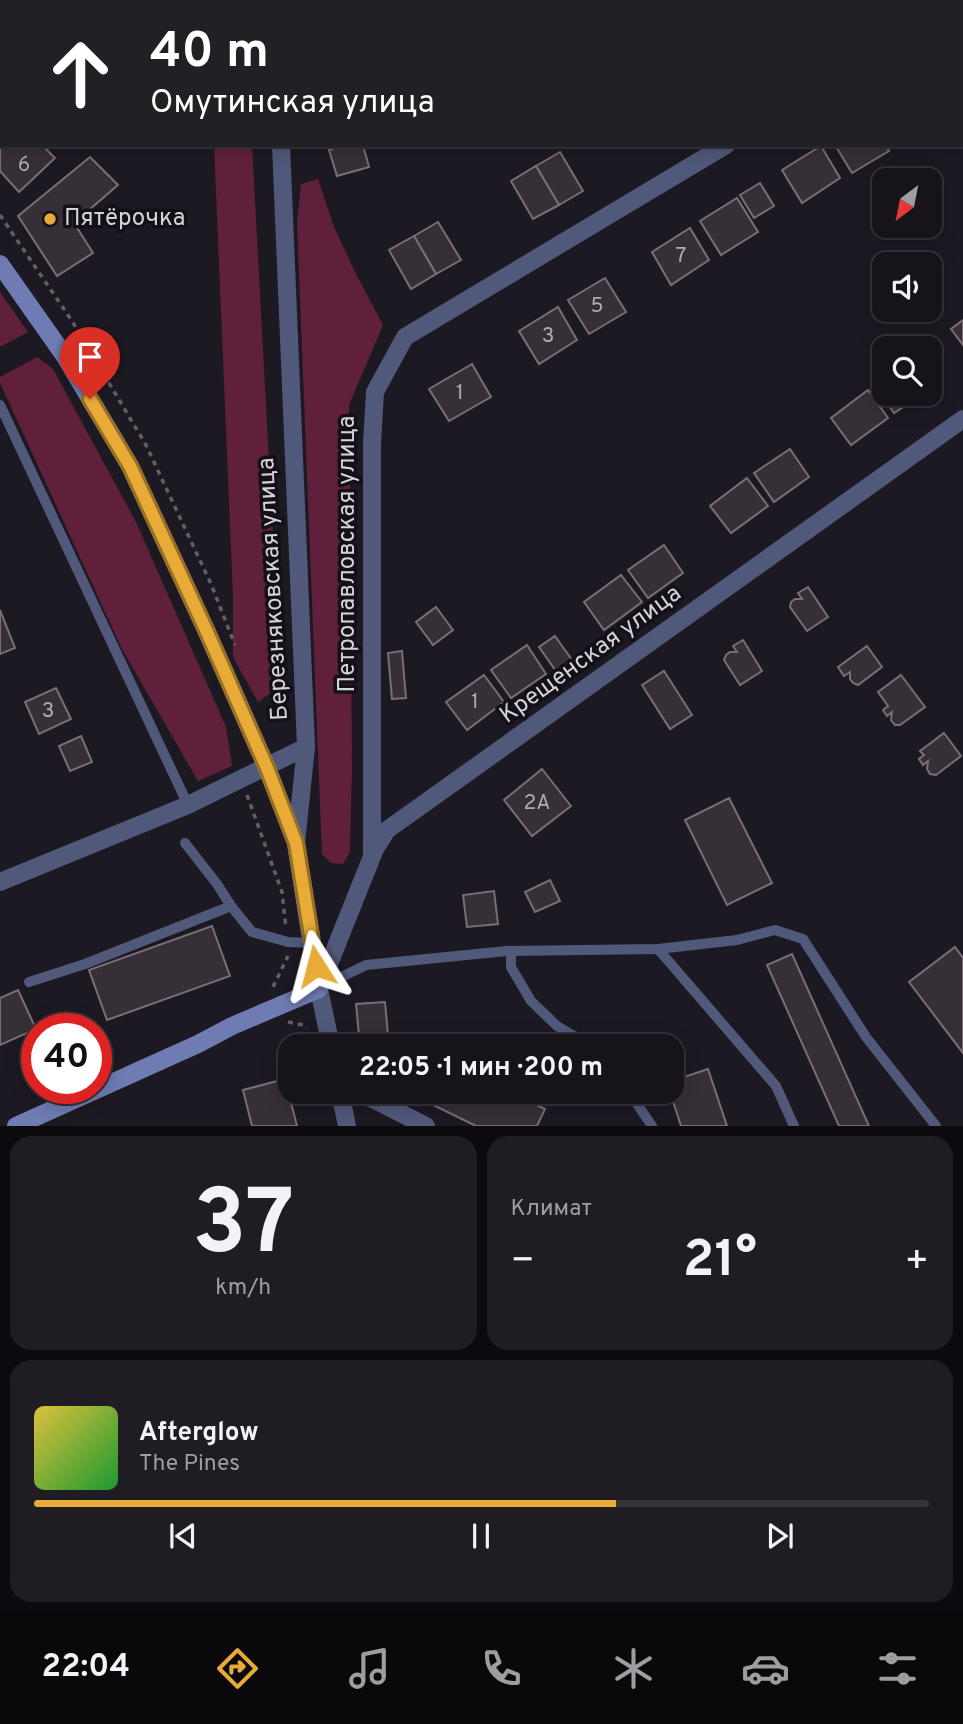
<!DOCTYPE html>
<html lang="ru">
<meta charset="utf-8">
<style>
body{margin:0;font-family:Overpass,sans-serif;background:#1f1c23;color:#f1f3f6;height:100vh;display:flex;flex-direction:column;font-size:26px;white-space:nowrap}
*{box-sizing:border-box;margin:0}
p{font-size:23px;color:#9e9ea2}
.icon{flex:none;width:38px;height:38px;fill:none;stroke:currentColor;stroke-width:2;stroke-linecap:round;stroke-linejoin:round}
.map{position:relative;height:1126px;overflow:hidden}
.drawer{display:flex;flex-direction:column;gap:10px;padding:10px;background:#0c0a0e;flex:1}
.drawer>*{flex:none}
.top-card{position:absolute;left:0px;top:0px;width:964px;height:147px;box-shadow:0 4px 18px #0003,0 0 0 2px #353239;background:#202124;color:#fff;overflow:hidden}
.needle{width:46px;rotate:212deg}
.fabs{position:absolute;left:872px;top:168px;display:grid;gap:14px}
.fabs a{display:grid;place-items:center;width:70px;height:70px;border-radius:14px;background:#16131a;box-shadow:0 4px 18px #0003,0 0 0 2px #353239;font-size:35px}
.speed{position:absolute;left:21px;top:1013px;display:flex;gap:14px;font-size:35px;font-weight:700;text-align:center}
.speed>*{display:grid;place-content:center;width:91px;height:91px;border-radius:50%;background:#16131a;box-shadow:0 4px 18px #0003,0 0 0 2px #353239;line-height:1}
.speed .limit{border:10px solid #d22;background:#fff;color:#111}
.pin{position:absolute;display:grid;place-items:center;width:60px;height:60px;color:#fff;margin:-72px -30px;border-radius:50% 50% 50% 0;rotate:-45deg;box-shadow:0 0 7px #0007}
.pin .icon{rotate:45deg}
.me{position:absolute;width:77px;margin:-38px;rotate:351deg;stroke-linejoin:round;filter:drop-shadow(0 0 5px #0008)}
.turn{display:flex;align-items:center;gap:24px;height:147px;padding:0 35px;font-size:32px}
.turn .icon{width:91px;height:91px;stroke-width:2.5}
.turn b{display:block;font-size:49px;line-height:60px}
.big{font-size:52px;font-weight:700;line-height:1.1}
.drawer .tile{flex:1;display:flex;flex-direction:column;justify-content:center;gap:10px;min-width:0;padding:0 24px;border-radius:21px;background:#1f1c23}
.drawer .dial{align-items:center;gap:0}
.dial b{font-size:91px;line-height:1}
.song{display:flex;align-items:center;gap:21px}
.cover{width:84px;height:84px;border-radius:10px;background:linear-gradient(135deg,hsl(50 70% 55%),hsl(130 70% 35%))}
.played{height:7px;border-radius:4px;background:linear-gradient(90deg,#e8ab37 65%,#353239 65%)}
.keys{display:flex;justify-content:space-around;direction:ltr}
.heat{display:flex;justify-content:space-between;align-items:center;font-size:38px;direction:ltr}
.drawer .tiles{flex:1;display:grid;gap:10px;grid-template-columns:1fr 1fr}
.tile:last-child{grid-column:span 2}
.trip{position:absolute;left:278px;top:1034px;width:406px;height:70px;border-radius:21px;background:#16131a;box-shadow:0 4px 18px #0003,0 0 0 2px #353239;font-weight:700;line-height:70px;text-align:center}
.tab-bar{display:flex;height:112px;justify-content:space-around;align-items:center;background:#09080a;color:#9e9ea2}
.tab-bar .icon{width:49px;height:49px}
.tab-bar .on{color:#e8ab37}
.tab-bar b{font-size:32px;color:#f1f3f6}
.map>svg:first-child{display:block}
</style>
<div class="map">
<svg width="963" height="1126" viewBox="0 0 963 1126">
<rect width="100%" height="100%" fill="#1d1923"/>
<g fill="#60203b">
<path d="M214,145H252L281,685L258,702L233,657V596Z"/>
<path d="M318,179L334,227L354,270L383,325L349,405L352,765L350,852L343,864L331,863L322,854L297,222L301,184Z"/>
<path d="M0,292L28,332L0,347Z"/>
<path d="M37,357L53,369L136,522L226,727L232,766L198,781L122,649L0,383V377Z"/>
</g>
<g fill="#372f37" stroke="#796e78" stroke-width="2">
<path d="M2,132V145H42L55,158L19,192L0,171V134Z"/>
<path d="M344,145H363L369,167L337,176L329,150Z"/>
<path d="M835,145H885L889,151L852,173Z"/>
<path d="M821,146L840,178L802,203L782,170Z"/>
<path d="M560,152L583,191L559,205L536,166Z"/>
<path d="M90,157L118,185L74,223L93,253L57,276L18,216Z"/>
<path d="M536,166L559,205L533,219L511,181Z"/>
<path d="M760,183L774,206L754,218L740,195Z"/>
<path d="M737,198L758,232L721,255L700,221Z"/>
<path d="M438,222L461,260L436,274L414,236Z"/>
<path d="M690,228L709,260L671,285L652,252Z"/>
<path d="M414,236L436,274L411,289L389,250Z"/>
<path d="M605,278L626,312L589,334L568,300Z"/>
<path d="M558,307L577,340L539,364L519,331Z"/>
<path d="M963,320V345L951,329Z"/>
<path d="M472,364L491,397L449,421L429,389Z"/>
<path d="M884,379V394H923L894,413L875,385Z"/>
<path d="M868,390L888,418L851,445L831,418Z"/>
<path d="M790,449L809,477L774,502L754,473Z"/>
<path d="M747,478L768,506L731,533L710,506Z"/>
<path d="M664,545L683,573L648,598L628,570Z"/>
<path d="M621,575L642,602L604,630L584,602Z"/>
<path d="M808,587L828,617L807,631L790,607L791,602L795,599H802L798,593Z"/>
<path d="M436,607L453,630L433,645L416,622Z"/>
<path d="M0,610L15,648L0,654Z"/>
<path d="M555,636L572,660L556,671L539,647Z"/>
<path d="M743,640L762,671L740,685L724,660L726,655L730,652H737L733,646Z"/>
<path d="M527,645L546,674L511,698L491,670Z"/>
<path d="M867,646L882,667L858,685L853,683L850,679V672L844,676L838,667Z"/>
<path d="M402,651L406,698L392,699L388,653Z"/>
<path d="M664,671L692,715L670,729L642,685Z"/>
<path d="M484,675L504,702L467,730L446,702Z"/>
<path d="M901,675L925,707L900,725H895L891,720L892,712L887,716L883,710L888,706L878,692Z"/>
<path d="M56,688L71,719L39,734L25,702Z"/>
<path d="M944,733L961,756L936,775L930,774L927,769L928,761L923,765L919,759L924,755L920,751Z"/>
<path d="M81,736L92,762L70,771L59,746Z"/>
<path d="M542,769L571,806L532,836L504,800Z"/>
<path d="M729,798L772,883L727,905L685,820Z"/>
<path d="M550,880L560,901L535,912L525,892Z"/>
<path d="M494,891L498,924L467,927L463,895Z"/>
<path d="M212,926L230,976L107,1020L89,970Z"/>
<path d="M955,947L963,958V1053L909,982Z"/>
<path d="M792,954L869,1126H839L767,965Z"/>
<path d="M18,990L36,1029L0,1045V998Z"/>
<path d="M385,1002L389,1046H360L356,1004Z"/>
<path d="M708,1069L727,1126H681L670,1092H672V1081Z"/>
<path d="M285,1079L297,1126H252L243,1090Z"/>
<path d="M430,1092H509L545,1109L537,1126H476L425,1101Z"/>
</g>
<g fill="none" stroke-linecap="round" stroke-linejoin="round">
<g stroke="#625f67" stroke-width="3.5" stroke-dasharray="5 5" stroke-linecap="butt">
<path d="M0,215L72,321L146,445L211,584L235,645"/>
<path d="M247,795L282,892L286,928"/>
<path d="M273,987L288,956"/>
<path d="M288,1022L303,1025L307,1028"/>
</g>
<g stroke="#51597b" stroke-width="10">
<path d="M0,405L188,805"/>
<path d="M185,843L217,884L231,906L252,932L288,942L312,943"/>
<path d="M658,949L776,1086L794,1126"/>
<path d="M511,951V967L531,1001L557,1026L591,1046"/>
<path d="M29,982L85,964L231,906"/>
<path d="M319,988L366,965L507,951L658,949L737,940L775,930L803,939L866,1037L936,1126"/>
<path d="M629,1092L652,1126"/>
</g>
<g stroke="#51597b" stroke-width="18">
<path d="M74,0L76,2"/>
<path d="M275,0V2"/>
<path d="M962,4L963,3"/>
<path d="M281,145L306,747L296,843"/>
<path d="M372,855V443L375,392L405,337L726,145"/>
<path d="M0,882L188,805L306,747"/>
<path d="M331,1046L319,989L375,849L387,830L963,419"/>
<path d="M340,1092L347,1126"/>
<path d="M359,1092L426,1126"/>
</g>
<path stroke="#6f7cb3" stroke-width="18" d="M0,264L64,355L130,466L207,632L267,768L296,843L319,989L232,1026L198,1044L16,1126"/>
</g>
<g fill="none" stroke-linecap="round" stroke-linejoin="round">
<defs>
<path id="route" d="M90,399L130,466L207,632L267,768L296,843L316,966"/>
</defs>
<use href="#route" stroke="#976f24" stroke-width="18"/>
<use href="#route" stroke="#e8ab37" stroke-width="12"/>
</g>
<circle fill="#e8ab37" stroke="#141019" stroke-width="2.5" cx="50" cy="219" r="7"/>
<g text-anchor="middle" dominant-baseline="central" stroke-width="7" stroke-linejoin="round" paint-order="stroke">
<g font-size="21" fill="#aeaab0">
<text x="24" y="165">6</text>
<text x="681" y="256">7</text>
<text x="597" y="306">5</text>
<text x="548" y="336">3</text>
<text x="460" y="393">1</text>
<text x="475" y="702">1</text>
<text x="48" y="711">3</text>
<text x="537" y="803">2А</text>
</g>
<g font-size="24" fill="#d5d3d9" stroke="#141019" text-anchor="start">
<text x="64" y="219">Пятёрочка</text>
</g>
<g font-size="24" fill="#d5d3d9" stroke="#141019">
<text transform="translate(348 554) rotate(-90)">Петропавловская улица</text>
<text transform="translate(274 589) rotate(-93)">Березняковская улица</text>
<text transform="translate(591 655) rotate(-36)">Крещенская улица</text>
</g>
</g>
</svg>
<div class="fabs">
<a><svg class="needle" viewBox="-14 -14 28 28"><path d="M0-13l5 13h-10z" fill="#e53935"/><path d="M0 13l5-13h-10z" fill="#9e9ea2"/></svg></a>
<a><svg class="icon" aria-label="sound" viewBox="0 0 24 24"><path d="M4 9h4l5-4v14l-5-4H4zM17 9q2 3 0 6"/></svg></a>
<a><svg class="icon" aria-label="search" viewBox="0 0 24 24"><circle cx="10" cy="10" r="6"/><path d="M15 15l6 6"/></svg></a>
</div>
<div class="speed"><div class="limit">40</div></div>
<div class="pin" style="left:90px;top:399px;background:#d93025"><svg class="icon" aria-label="arrive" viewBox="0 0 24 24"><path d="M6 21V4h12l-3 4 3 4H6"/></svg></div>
<svg class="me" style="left:316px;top:966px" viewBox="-20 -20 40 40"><path d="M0-17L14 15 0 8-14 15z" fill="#e8ab37" stroke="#fff" stroke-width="4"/></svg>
<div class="trip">22:05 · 1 мин · 200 m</div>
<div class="top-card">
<div class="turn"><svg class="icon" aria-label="ahead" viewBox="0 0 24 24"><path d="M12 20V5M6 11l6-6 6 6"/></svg><div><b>40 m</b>Омутинская улица</div></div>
</div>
</div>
<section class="drawer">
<div class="tiles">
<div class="tile dial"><b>37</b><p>km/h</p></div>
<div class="tile"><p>Климат</p>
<div class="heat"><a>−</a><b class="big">21°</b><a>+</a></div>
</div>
<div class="tile">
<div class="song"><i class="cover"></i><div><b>Afterglow</b><p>The Pines</p></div></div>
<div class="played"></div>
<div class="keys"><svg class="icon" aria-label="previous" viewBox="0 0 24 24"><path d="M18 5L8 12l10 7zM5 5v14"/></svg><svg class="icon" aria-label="pause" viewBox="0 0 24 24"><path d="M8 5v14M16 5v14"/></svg><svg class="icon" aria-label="next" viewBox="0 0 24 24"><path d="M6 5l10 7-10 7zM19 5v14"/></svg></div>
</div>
</div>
</section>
<nav class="tab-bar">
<b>22:04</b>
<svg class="icon on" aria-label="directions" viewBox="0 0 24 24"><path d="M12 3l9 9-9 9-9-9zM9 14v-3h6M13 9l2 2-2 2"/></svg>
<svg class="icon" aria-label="music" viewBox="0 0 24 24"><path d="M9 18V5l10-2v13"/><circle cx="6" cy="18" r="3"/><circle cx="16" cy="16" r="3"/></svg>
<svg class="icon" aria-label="phone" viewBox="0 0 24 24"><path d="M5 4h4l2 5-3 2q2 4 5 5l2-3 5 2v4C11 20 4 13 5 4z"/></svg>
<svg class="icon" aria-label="climate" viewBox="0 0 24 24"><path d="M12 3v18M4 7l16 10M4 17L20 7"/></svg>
<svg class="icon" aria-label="car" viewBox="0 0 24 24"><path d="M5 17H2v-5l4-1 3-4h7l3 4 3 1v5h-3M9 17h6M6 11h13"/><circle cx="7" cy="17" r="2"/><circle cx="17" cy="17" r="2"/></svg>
<svg class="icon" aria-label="filters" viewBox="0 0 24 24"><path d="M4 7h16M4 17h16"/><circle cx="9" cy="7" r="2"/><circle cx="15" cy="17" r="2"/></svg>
</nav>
